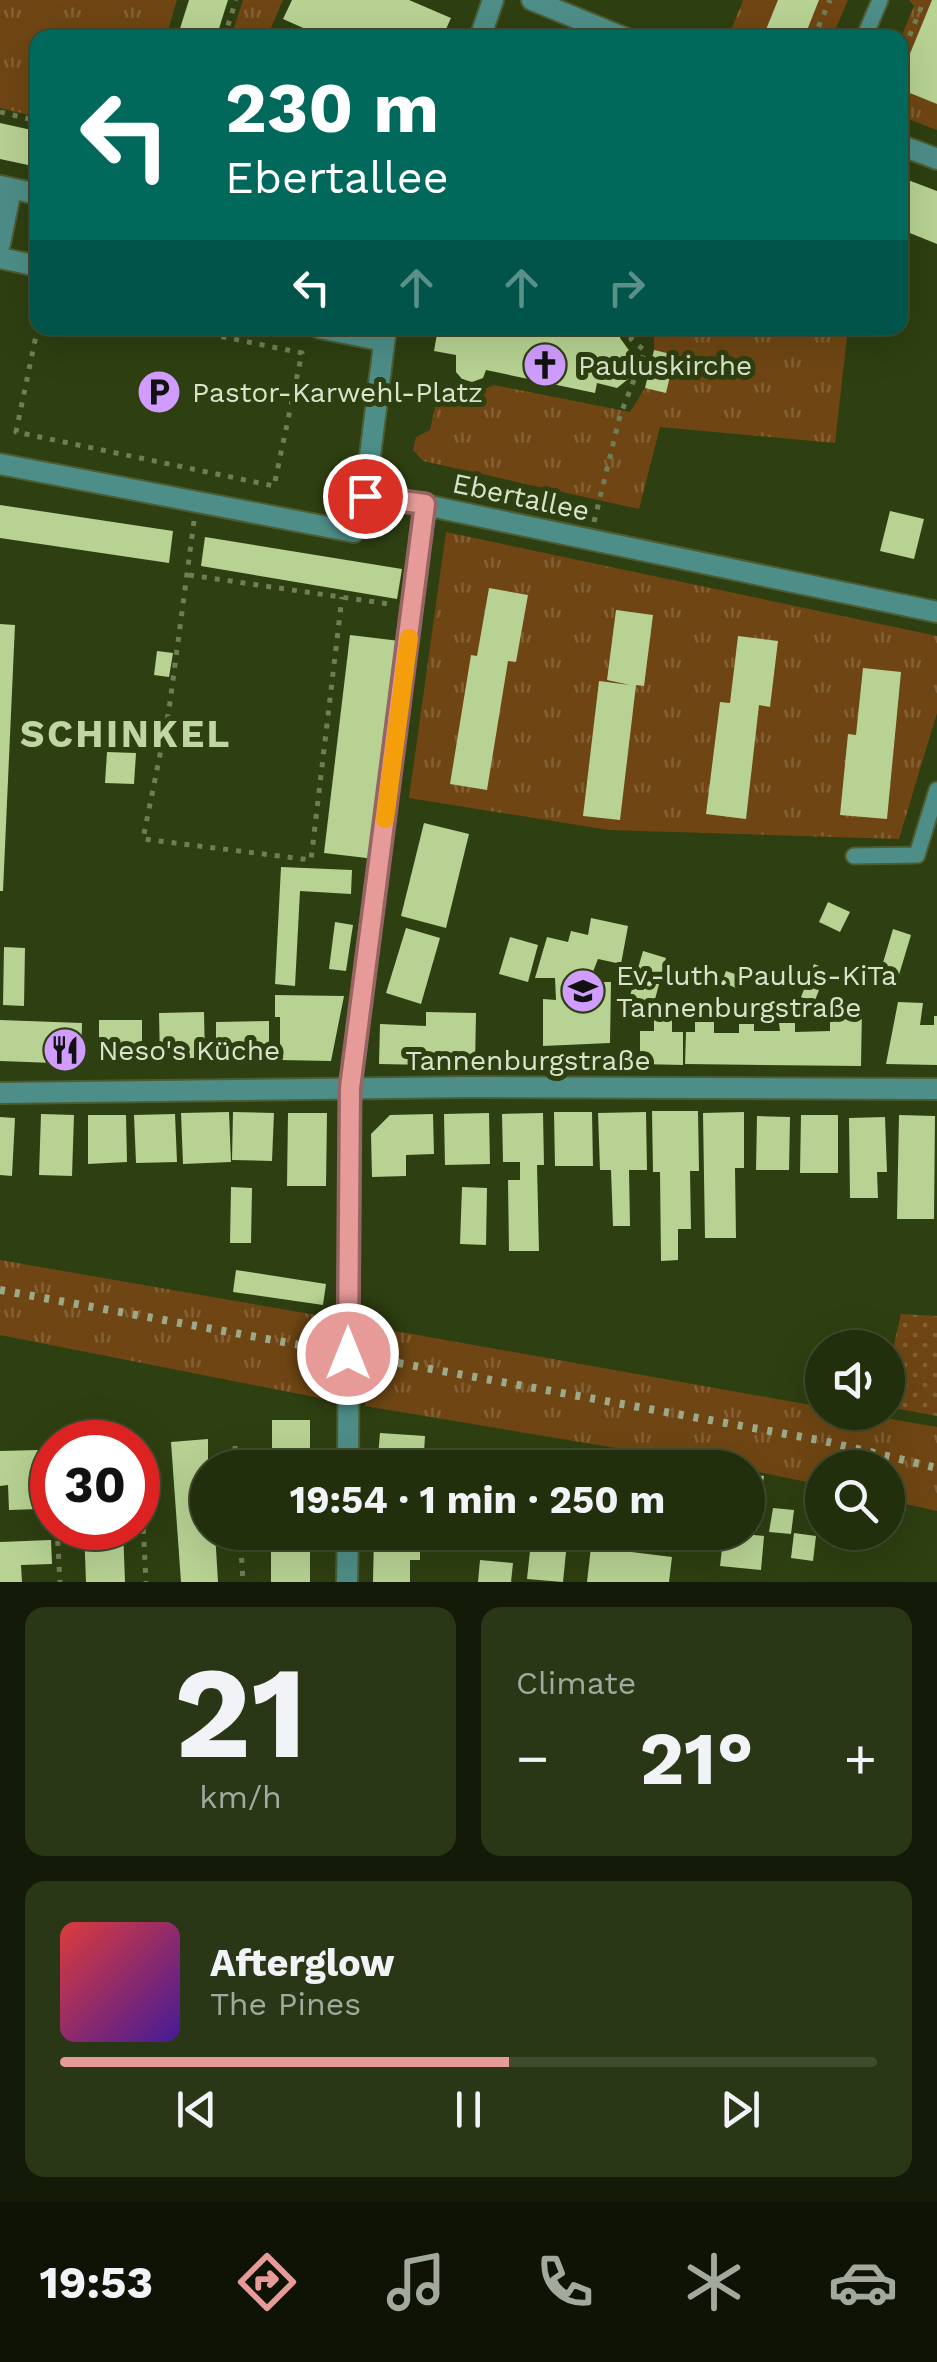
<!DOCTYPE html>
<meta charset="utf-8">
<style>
body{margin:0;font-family:"Work Sans",sans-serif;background:#2a3716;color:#f1f3f6;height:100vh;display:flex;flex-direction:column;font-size:38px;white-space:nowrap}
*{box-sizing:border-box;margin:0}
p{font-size:32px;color:#a2a99d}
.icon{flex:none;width:55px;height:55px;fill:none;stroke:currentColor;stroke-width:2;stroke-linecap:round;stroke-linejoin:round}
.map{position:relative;height:1582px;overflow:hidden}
.panel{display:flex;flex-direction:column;gap:25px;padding:25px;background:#131a07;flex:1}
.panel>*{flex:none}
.guide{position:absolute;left:30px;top:30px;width:878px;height:305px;border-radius:20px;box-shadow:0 10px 40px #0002,0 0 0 2px #3f4a2e;background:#00695c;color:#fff;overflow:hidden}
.buttons{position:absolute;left:805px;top:1330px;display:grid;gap:20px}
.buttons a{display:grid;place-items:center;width:100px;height:100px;border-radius:50%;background:#222f0d;box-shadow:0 10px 40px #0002,0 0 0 2px #3f4a2e;font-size:50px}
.speed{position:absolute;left:30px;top:1420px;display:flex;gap:20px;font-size:50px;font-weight:700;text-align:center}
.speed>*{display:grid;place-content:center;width:130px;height:130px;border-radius:50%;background:#222f0d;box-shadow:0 10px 40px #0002,0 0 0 2px #3f4a2e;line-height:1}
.speed .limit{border:15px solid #d22;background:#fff;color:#111}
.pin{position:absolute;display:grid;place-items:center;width:85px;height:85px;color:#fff;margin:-42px;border:5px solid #fff;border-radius:50%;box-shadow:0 2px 10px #0007}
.me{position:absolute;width:110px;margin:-55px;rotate:0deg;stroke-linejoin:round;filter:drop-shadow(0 0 8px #0008)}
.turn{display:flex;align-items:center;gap:35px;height:210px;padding:0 30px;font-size:45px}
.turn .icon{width:130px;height:130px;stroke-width:2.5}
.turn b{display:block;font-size:70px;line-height:85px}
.lanes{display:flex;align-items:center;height:95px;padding:0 30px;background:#0003;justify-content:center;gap:50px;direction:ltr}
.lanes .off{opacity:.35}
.big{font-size:75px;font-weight:700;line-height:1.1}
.panel .widget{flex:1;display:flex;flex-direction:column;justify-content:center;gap:15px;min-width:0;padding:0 35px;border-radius:20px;background:#2a3716}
.panel .dial{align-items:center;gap:0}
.dial b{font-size:130px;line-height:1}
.song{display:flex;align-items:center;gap:30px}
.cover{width:120px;height:120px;border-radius:15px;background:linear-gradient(135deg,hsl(0 70% 55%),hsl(260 70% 35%))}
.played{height:10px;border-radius:5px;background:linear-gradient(90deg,#e69b98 55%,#3f4a2e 55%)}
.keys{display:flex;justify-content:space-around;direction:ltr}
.heat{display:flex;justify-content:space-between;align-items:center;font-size:55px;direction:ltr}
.panel .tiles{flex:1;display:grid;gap:25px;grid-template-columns:1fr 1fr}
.widget:last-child{grid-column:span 2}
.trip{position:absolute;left:190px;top:1450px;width:575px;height:100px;border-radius:50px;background:#222f0d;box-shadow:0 10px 40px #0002,0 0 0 2px #3f4a2e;font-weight:700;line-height:100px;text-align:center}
.tab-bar{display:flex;height:160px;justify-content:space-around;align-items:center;background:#0e1305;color:#a2a99d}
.tab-bar .icon{width:70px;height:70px}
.tab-bar .selected{color:#e69b98}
.tab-bar b{font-size:45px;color:#f1f3f6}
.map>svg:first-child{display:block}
</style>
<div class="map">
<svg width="937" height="1582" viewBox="0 0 937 1582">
<defs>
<pattern id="grass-tufts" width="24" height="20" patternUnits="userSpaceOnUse" patternTransform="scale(2.5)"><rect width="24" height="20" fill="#6f4613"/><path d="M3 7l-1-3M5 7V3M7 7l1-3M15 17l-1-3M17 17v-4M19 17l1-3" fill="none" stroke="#836134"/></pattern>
<pattern id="park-dots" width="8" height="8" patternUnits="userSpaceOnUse" patternTransform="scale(2.5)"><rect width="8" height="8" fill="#6f4613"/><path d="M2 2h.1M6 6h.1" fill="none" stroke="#836134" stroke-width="1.8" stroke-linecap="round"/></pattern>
</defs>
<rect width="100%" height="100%" fill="#2e3f11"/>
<g fill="url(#grass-tufts)">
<path d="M0,0H177L166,37L38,38L37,117L0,108Z"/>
<path d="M243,0H283L267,37H231Z"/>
<path d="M743,0H848L832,37L728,38Z"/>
<path d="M909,0H937V130L900,116V40L914,6Z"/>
<path d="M654,328H848L835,443L660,427L639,509L423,461L413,450L416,437L430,430L437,398L457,401L494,385L630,412L645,388L666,392L654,350Z"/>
<path d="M446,532L937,636V713L899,839L609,830L409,798Z"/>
<path d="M0,1260L327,1317L325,1399L0,1335Z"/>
<path d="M367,1326L822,1407V1412L856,1413L937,1427V1511L888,1500V1468H822V1485L748,1470V1468L730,1467L365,1406Z"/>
</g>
<path fill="url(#park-dots)" d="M901,1314L937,1316V1416L888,1407V1370Z"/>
<g fill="#b7d293">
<path d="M189,0H228L216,38H177Z"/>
<path d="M292,0H409L451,18L442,38H307L310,31L283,19Z"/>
<path d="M778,0H819L804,38H779L765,32Z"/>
<path d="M932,0H937V104L900,89V78Z"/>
<path d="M0,123L36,131L28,165L0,159Z"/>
<path d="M900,177L937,191V244L900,229Z"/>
<path d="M438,328H568L599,334L601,328H622L620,338L636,360L632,376L617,388L597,383L595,393L486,370L483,378L472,382L462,379L456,372V355L434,351Z"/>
<path d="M654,350L675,355L666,393L645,388Z"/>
<path d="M0,505L173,531L169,563L0,538Z"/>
<path d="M890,511L924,519L914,559L880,551Z"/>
<path d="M205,537L402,569L397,599L201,566Z"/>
<path d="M489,588L528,595L516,662L508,661L487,790L450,784L471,655L477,656Z"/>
<path d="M616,610L653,615L644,686L636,685L620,820L583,816L599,681L630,685L607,680Z"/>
<path d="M0,624L15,625L3,891H0Z"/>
<path d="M350,635L400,641L375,859L324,853Z"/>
<path d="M738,636L778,641L770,707L759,705L746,819L706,814L720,702L730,703Z"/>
<path d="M157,651L173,653L169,677L154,675Z"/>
<path d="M863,668L901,672L887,819L840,815L848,734L856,735Z"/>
<path d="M107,752L136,753L134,784L105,783Z"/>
<path d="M424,823L469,834L446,928L401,916Z"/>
<path d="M281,867L352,870L351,894L300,891L295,986L275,984Z"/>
<path d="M828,902L850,912L840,932L819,922Z"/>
<path d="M591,918L628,926L621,964L598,959L589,982H611L610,1043L543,1046V999L556,1000L555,978H535L547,937L568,942L571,931L588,935Z"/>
<path d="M335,922L353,925L346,971L329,969Z"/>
<path d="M406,928L440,938L421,1004L386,993Z"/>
<path d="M893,929L911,935L895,988L877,983Z"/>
<path d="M510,937L538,945L528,982L499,974Z"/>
<path d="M4,947L25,948L24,1006L3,1005Z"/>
<path d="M643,951L666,958L654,1003L630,996Z"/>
<path d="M814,964L827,969L814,1003L801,997Z"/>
<path d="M726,971L741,976L736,988L722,982Z"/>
<path d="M275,995L344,996L331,1061L280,1060V1017H275Z"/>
<path d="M898,1002L923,1003L920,1025H934V1016H937V1065L886,1064Z"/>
<path d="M830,1008H862L861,1066L685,1064L686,1032H695V1022H714V1033H739V1024H754V1031H780L779,1023H795V1032L830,1031Z"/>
<path d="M204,1012L205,1058H160L159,1013Z"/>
<path d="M426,1012L476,1013L475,1066L379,1064L380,1024L426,1026Z"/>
<path d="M654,1014L672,1015V1032H683V1065L640,1064V1031H654Z"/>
<path d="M0,1020L82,1023L81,1064L0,1061Z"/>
<rect x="99" y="1020" width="43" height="40"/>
<path d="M269,1021V1058L216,1059V1022Z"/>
<path d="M652,1111H698L699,1171H690L691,1229H678V1260L661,1261L660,1172H653Z"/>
<path d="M229,1112L231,1162L183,1164L181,1113Z"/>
<path d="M233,1112L274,1113L272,1161L232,1160Z"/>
<path d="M554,1112H592L593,1166H555Z"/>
<path d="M646,1112L647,1170H629L630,1226H613L611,1170H600L598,1113Z"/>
<path d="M744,1112V1168H735L736,1238H705L703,1113Z"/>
<path d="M288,1113H327L326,1186H287Z"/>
<path d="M489,1113L490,1164L445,1165L444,1114Z"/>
<path d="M543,1113L544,1165H537L539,1251H509L508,1180H520V1162H503L502,1114Z"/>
<path d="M41,1114L74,1115L72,1176L39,1175Z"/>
<path d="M175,1114L177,1162L136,1163L134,1115Z"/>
<path d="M433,1114L434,1154L406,1155V1176L372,1177L371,1134L390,1115Z"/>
<path d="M88,1115H126L127,1162L88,1164Z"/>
<path d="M801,1115H838V1173H800Z"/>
<path d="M899,1115L935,1116L934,1219H897Z"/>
<path d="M757,1116L790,1117L789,1170H756Z"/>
<path d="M0,1117L15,1118L12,1176L0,1175Z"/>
<path d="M885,1117L887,1172H877L878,1198H850L849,1118Z"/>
<path d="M231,1187L252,1188L251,1243H230Z"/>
<path d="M462,1187L487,1188L486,1245L460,1244Z"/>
<path d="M236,1270L326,1284L323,1305L233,1292Z"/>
<rect x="272" y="1420" width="38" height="48"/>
<path d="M380,1433L425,1436L423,1468H377Z"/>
<path d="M208,1439V1532H215L218,1582H181L171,1442Z"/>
<path d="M38,1450L40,1509L9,1510L8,1485L0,1486V1451Z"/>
<path d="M748,1474L764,1476L759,1508L748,1507Z"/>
<path d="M773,1508L794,1510L791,1534L769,1532Z"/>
<path d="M84,1528H123L125,1582H86Z"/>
<rect x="271" y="1532" width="39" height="50"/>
<path d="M532,1532H568L563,1582L527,1579Z"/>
<path d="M724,1532L764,1536L761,1570L720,1566Z"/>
<path d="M794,1533L816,1536L813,1561L791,1558Z"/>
<path d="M374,1534L420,1535V1560H410V1582H373Z"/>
<path d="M51,1540L52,1564L21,1565L22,1582H0V1542Z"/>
<path d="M591,1547L672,1557L669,1582H587Z"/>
<path d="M480,1560L513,1563L511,1582H478Z"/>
</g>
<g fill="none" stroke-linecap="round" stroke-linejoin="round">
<defs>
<g id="lane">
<path d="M864,38L880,0"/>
<path d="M854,856L917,855L937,790"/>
</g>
<g id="street">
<path d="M532,0L625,38"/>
<path d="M480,38L493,0"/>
<path d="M900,145L937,159"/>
<path d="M0,186L38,194"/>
<path d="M0,244L11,189"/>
<path d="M0,258L38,266"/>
<path d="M320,328L384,341"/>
<path d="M0,464L354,532L365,496L386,328"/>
<path d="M365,496L425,505L937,612"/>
<path d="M0,1093L470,1087L937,1089"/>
<path d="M348,1468L350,1088L425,505"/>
<path d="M347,1582L348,1532"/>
</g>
</defs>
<use href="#lane" stroke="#4d5d32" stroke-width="19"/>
<use href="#street" stroke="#4d5d32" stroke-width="24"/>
<g stroke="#707e58" stroke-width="5" stroke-dasharray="5 8" stroke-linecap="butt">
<path d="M224,38L236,0"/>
<path d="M822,38L817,30L830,0"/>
<path d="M900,60L924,0"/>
<path d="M0,112L38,121"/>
<path d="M38,326L16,432L274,486L302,353L180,328"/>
<path d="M194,521L169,710L143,839L311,860L342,597"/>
<path d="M594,522L620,416L645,351L631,339L634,328"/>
<path d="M189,575L389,604"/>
<path d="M235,1446L236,1468"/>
<path d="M140,1464L146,1582"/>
<path d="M57,1528L60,1582"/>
<path d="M240,1532L243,1582"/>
</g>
<use href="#lane" stroke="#4e8e88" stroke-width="15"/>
<use href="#street" stroke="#4e8e88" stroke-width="20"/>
<path stroke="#9caa89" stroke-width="8" stroke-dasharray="5 10" stroke-linecap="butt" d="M0,1290L824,1441L937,1468"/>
</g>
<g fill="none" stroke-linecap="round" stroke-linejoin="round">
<defs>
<path id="route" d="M348,1354L350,1088L425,504L365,496"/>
</defs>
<use href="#route" stroke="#966563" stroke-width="25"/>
<use href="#route" stroke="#e69b98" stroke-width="18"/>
<path stroke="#f59e0b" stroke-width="18" d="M385,819L409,638"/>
</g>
<defs>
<symbol id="church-disc" viewBox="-11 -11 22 22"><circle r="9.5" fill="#d09dff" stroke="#2e3f11"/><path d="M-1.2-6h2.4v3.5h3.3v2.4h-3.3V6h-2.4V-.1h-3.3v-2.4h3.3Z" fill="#111"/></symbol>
<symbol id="parking-disc" viewBox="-11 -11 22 22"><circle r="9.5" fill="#d09dff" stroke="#2e3f11"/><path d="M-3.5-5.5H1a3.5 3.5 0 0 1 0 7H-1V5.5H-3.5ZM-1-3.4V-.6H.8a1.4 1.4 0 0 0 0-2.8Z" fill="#111"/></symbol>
<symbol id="school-disc" viewBox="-11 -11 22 22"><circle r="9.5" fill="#d09dff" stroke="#2e3f11"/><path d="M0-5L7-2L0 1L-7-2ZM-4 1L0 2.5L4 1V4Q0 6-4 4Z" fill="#111"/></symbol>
<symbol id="restaurant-disc" viewBox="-11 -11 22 22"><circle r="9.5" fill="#d09dff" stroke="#2e3f11"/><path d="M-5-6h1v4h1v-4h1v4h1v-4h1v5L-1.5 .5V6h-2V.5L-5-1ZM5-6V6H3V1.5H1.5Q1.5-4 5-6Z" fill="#111"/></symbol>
</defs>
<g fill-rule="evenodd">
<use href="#church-disc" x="520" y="340" width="50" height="50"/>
<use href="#parking-disc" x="134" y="367" width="50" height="50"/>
<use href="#school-disc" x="558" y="966" width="50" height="50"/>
<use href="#restaurant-disc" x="40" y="1025" width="50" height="50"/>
</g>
<g text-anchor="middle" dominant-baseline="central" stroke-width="10" stroke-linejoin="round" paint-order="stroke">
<g font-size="28" fill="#d9e4cb" stroke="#2e3f11" text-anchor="start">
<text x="578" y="365">Pauluskirche</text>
<text x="192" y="392">Pastor-Karwehl-Platz</text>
<text x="616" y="975">Ev.-luth. Paulus-KiTa<tspan x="616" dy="32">Tannenburgstraße</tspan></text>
<text x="98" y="1050">Neso's Küche</text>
</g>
<g font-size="28" fill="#d9e4cb" stroke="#2e3f11">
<text transform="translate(521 497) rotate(12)">Ebertallee</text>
<text x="528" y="1060">Tannenburgstraße</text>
</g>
<g font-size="38" font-weight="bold" letter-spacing="2.5" fill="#bfd5a2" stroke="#2e3f11">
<text x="126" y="734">SCHINKEL</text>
</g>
</g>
</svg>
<div class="buttons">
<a><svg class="icon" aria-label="sound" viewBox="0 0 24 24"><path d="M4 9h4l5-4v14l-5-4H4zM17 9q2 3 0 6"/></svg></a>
<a><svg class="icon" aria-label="search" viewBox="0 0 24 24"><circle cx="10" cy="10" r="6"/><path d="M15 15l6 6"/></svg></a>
</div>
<div class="speed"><div class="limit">30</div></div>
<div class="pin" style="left:365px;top:496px;background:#d93025"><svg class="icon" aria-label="arrive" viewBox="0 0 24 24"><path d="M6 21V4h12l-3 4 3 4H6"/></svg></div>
<svg class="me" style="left:348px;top:1354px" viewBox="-20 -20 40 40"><circle r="17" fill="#e69b98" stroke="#fff" stroke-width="3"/><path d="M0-11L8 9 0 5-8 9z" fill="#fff"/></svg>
<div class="trip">19:54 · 1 min · 250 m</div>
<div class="guide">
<div class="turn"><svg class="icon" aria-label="left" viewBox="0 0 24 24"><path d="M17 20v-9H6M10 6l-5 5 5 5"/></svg><div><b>230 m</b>Ebertallee</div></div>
<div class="lanes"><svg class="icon" aria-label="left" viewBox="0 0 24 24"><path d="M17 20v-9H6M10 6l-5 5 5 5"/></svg><svg class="icon off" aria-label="ahead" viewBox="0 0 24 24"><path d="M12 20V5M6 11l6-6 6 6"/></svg><svg class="icon off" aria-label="ahead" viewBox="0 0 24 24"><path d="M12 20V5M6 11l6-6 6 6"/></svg><svg class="icon off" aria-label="right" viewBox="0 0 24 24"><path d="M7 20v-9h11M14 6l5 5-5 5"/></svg></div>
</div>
</div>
<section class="panel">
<div class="tiles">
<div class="widget dial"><b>21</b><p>km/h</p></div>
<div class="widget"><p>Climate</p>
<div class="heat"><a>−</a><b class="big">21°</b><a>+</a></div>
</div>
<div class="widget">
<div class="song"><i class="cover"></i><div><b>Afterglow</b><p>The Pines</p></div></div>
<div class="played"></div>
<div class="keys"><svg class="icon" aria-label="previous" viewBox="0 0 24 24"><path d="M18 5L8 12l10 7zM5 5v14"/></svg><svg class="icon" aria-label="pause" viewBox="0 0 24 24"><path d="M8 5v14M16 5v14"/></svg><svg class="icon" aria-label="next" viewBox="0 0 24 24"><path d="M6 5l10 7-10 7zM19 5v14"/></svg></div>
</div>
</div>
</section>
<nav class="tab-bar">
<b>19:53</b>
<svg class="icon selected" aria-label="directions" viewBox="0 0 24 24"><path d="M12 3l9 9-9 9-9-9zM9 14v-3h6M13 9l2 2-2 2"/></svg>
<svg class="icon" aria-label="music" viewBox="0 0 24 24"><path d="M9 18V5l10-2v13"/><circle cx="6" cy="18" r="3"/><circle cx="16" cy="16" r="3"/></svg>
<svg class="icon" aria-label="phone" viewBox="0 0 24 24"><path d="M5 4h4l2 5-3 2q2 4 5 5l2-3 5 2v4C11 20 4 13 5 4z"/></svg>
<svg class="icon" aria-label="climate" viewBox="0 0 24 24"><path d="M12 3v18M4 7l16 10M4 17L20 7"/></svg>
<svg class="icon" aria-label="car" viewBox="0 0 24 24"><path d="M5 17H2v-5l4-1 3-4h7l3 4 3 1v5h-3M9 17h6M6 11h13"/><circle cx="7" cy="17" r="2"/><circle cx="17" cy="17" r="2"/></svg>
</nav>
